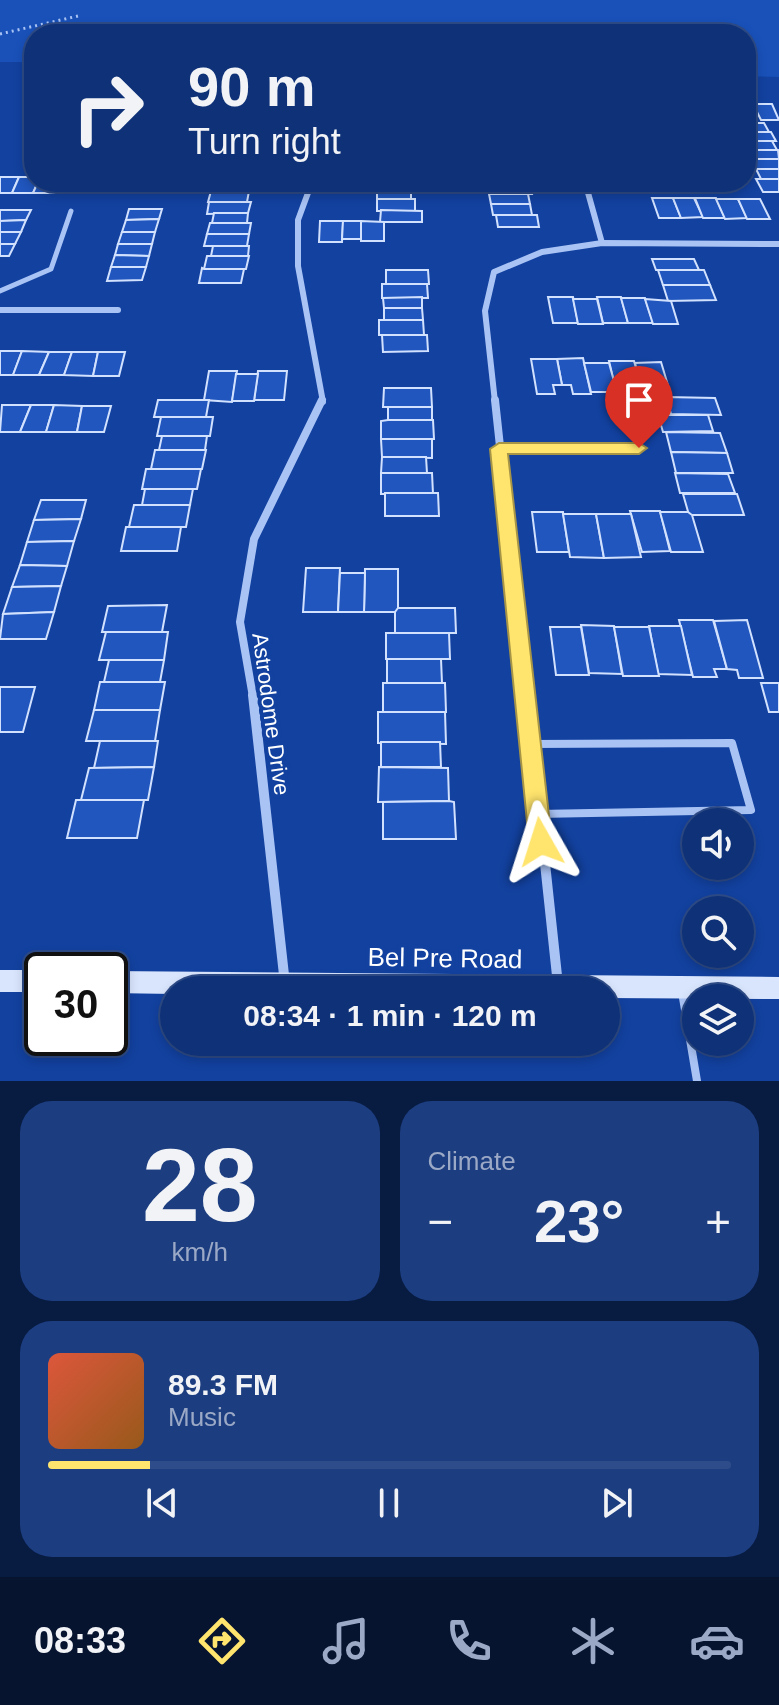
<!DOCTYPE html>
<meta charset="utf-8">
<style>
body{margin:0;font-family:Arial,sans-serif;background:#1c3d7f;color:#f1f3f6;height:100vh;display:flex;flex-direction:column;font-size:30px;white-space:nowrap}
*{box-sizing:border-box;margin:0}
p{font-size:26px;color:#9ba9c6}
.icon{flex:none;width:44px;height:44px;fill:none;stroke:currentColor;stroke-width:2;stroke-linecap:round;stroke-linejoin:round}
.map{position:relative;height:1081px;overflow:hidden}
.panel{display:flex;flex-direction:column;gap:20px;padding:20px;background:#081b41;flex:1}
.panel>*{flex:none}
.banner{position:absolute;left:24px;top:24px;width:732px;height:168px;border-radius:32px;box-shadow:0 4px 12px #0003,0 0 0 2px #2e4c89;background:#0e3177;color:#f1f3f6;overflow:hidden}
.buttons{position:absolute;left:682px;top:808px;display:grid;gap:16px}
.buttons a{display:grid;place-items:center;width:72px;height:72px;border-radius:50%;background:#0e3177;box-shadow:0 4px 12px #0003,0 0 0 2px #2e4c89;font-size:40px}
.speed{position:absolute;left:24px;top:952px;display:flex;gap:16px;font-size:40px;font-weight:700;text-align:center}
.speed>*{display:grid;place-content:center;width:104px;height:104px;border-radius:50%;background:#0e3177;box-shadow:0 4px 12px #0003,0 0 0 2px #2e4c89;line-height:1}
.speed .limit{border:4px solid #111;border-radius:12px;background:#fff;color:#111}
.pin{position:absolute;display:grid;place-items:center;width:68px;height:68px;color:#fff;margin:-82px -34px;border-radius:50% 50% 50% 0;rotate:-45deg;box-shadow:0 0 8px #0007}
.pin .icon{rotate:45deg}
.me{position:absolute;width:88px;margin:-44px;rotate:354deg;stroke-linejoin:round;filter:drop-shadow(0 0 6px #0008)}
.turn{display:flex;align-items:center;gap:28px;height:168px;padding:0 32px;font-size:36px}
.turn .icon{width:104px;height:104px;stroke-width:2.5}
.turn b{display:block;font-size:56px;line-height:68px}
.big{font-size:60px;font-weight:600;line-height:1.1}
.panel .tile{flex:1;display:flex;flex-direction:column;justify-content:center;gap:12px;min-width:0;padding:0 28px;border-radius:32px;background:#1c3d7f}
.panel .dial{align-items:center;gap:0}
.dial b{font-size:104px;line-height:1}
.song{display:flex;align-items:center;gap:24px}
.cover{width:96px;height:96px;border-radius:12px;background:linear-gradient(135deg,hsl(10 70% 55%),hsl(30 70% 35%))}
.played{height:8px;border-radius:4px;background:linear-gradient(90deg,#ffe46d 15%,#2e4c89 15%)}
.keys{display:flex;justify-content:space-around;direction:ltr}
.heat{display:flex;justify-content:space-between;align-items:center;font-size:44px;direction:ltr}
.panel .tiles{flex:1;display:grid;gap:20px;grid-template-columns:1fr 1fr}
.tile:last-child{grid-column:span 2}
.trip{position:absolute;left:160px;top:976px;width:460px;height:80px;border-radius:40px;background:#0e3177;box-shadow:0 4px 12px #0003,0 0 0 2px #2e4c89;font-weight:600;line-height:80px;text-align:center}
.tabs{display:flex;height:128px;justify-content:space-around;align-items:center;background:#061430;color:#9ba9c6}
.tabs .icon{width:56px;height:56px}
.tabs .current{color:#ffe46d}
.tabs b{font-size:36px;color:#f1f3f6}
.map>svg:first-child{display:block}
</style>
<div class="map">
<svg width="779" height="1081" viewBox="0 0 779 1081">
<rect width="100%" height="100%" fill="#12419f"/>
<path fill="#1951b9" d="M0,0H779V77L746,76V34H34V62H0Z"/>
<g fill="#2056be" stroke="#d2e1fe" stroke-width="2">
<path d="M753,104H772L779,120H761Z"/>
<path d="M746,123H764L769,132H746Z"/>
<path d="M746,132H771L776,141H746Z"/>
<path d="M746,141H772L777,150H746Z"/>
<path d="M746,150H778L779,159H746Z"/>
<path d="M748,159H779V169H753Z"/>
<path d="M756,169H779V179H761Z"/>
<path d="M0,177H19L12,193H0Z"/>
<path d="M19,177H34V182H38L33,193H12Z"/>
<path d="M756,179H779V192H763Z"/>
<path d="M38,182H60L56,193H33Z"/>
<path d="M60,182H79L75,192L56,193Z"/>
<path d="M79,182H101L98,192H75Z"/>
<path d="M101,182H123L119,192H98Z"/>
<path d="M123,182H141L138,192H119Z"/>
<path d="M141,182H163L160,192H138Z"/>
<rect x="376" y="182" width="38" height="9"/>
<path d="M530,183L532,194H491L489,184Z"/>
<path d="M211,191H249L247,202H208Z"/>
<rect x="377" y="191" width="34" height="8"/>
<path d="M489,194H528L530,204H491Z"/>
<path d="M652,198H673L681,218H659Z"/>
<path d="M673,198H694L703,217L681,218Z"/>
<path d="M695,198H716L725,218H703Z"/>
<rect x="377" y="199" width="38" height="12"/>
<path d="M716,199H738L747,218L725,219Z"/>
<path d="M738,199H760L770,219H747Z"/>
<path d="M209,202H251L248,213L207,214Z"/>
<path d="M491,204H530L532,215H493Z"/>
<path d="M129,209H162L159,219L126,220Z"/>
<path d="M0,210H31L26,220L0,221Z"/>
<path d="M381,210L422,211V222H380Z"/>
<path d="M214,213H248L247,223H212Z"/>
<path d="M496,215H537L539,227H498Z"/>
<path d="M159,219L155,232H122L126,220Z"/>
<path d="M26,220L21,232H0V221Z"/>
<path d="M320,221H343L342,242H319Z"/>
<path d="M343,221H361V239H342Z"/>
<path d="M361,221L384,222V241H361Z"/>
<path d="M210,223H251L249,234H207Z"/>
<path d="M0,232H21L15,244H0Z"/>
<path d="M122,232H155L152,244H118Z"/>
<path d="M207,234H249L247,246H204Z"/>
<path d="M0,244H15L9,256H0Z"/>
<path d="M118,244H152L149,256L115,255Z"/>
<path d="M213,246H249L248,256H211Z"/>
<path d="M115,255L149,256L146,267H111Z"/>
<path d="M207,256H249L246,269H204Z"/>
<path d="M652,259H694L699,270H656Z"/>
<path d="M111,267H146L142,280L107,281Z"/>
<path d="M202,268L204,269H244L241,283H199Z"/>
<path d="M386,270H428L429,284H386Z"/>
<path d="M658,270H704L710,285H663Z"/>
<path d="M382,284H427L428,298H382Z"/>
<path d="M663,285H710L716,300L668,301Z"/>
<path d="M422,297V308H384L383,298Z"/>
<path d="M548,297H573L578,323H553Z"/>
<path d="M621,297L628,323H603L597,297Z"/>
<path d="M621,298H645L653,323H628Z"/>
<path d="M573,299H597L603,324H578Z"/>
<path d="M645,299L671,301L678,324H653Z"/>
<path d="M384,308H422L423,320H384Z"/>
<path d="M379,320H423L424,335H379Z"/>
<path d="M382,335H427L428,351L383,352Z"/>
<path d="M0,351H22L13,375H0Z"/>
<path d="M22,351L49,352L39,375H13Z"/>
<path d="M49,352H72L64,375H39Z"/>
<path d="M72,352H98L93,376L64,375Z"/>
<path d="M98,352H125L119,376H93Z"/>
<path d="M583,358L591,394H573L571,385H562L557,359Z"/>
<path d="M531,359H557L562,385H553L555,394H537Z"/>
<path d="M609,361H634L643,391H616Z"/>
<path d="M661,362L670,392L643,393L635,363Z"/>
<path d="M584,363H609L617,392H591Z"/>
<path d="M209,371H237L232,402L204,400Z"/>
<path d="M258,371H287L284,400H254Z"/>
<path d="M236,374H258L254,401H232Z"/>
<path d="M384,388H431L432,407H383Z"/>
<path d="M666,397L715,398L721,415L671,414Z"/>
<path d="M158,400H209L206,417H154Z"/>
<path d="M2,405H31L20,432H0Z"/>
<path d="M31,405H54L46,432H20Z"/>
<path d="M54,405L82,406L77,432H46Z"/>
<path d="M82,406H111L104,432H77Z"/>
<rect x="388" y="407" width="44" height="13"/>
<path d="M658,415H708L713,431L663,432Z"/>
<path d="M161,417H213L210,436H157Z"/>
<path d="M388,420H433L434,439H381V421Z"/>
<path d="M666,432L720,433L727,453L671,452Z"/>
<path d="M162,436H207L205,450H159Z"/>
<path d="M381,439H432V458L382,457Z"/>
<path d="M155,450H206L202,469H151Z"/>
<path d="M671,452L727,453L733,473H676Z"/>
<path d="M382,457H426L427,473H381Z"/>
<path d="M146,469H201L197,489H142Z"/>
<path d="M381,473H432L433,494H381Z"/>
<path d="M675,473L728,474L735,493H680Z"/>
<path d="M145,489H193L190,505H142Z"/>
<path d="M385,493H438L439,516H385Z"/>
<path d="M683,494H737L744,515H689Z"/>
<path d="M41,500H86L81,519L34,520Z"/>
<path d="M134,505H190L186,527H129Z"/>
<path d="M630,511H660L670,551L642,552Z"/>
<path d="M532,512H563L569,552H537Z"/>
<path d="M660,512H688L692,515L703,552H671Z"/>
<path d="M563,514H596L604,558L570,557Z"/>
<path d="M596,514H631L641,557L604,558Z"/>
<path d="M81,519L74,541L27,542L34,520Z"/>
<path d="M126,527H181L177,551H121Z"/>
<path d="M74,541L67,566L20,565L27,542Z"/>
<path d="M20,565L67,566L61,586L12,587Z"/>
<path d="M306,568H340L338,612H303Z"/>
<path d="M365,569H398V612H364Z"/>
<path d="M340,573H365L364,612H338Z"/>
<path d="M61,586L54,612L3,614L12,587Z"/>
<path d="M167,605L162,632H102L108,606Z"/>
<path d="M398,608H455L456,633H395V612Z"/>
<path d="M54,612L46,639H0L3,614Z"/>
<path d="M679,620H713L727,669H714L717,677H693Z"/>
<path d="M747,620L763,678H739L737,670L727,669L714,621Z"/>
<path d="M581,625L614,626L622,674L589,673Z"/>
<path d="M649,626H681L692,675L658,674Z"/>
<path d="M550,627H581L589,675H556Z"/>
<path d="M614,627H649L659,676H623Z"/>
<path d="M106,632H168L164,660H99Z"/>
<path d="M386,633H449L450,659H386Z"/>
<path d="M387,659H441L442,683H387Z"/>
<path d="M109,660H164L160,682H104Z"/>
<path d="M100,682H165L160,710H94Z"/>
<path d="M383,683H445L446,712H383Z"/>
<path d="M761,683H779V712H769Z"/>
<path d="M0,687H35L23,732H0Z"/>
<path d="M94,710H160L155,741H86Z"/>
<path d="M378,712H445L446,744L378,743Z"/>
<path d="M100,741H158L154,767L94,768Z"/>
<path d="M381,742H440L441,767H381Z"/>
<path d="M154,767L148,800H81L89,768Z"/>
<path d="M379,767L448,768L449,801L378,802Z"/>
<path d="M76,800H144L137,838H67Z"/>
<path d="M449,801L454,802L456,839H383V802Z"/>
</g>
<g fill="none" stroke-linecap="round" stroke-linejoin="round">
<path stroke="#a9c3f5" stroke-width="3" stroke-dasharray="2 4" stroke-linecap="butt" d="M0,34L78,16"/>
<path stroke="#a9c3f5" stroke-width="5" d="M0,291L51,269L71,211"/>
<path stroke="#a9c3f5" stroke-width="6" d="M499,449L639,448"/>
<g stroke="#a9c3f5" stroke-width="8">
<path d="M530,744L732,743L751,810L538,814"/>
<path d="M682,992L697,1081"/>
</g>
<g stroke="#a9c3f5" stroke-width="6">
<path d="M312,182L298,220V266L323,402"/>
<path d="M585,182L602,243"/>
<path d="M0,310H118"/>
<path d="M495,402L485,311L494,272L542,252L602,243L779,244"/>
</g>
<g stroke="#a9c3f5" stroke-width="8">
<path d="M495,400L527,697"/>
<path d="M253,697L240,622L254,539L322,400"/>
</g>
<g stroke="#a9c3f5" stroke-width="10">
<path d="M253,695L285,984"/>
<path d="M527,695L558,985"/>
</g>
<g fill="#d9e5fd" fill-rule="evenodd">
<rect x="0" y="970" width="42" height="22"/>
<path d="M110,971L779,977V999L606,998V990H174V994L110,993Z"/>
</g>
</g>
<path fill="#ffe46d" stroke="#a69447" stroke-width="2" d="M499,443H639L647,448L639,454H508L552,842L549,850L541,853L532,850L529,842L490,449Z"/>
<g text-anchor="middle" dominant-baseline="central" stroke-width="8" stroke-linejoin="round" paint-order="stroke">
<g font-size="22" fill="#fff" stroke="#12419f">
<text transform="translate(271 714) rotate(82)">Astrodome Drive</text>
</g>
<g font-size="26" fill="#fff" stroke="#12419f">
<text transform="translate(445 958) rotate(1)">Bel Pre Road</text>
</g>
</g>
</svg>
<div class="buttons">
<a><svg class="icon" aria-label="sound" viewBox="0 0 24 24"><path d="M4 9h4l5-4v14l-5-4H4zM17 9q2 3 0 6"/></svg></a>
<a><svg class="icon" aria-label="search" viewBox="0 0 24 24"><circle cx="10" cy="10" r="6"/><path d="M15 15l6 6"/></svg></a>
<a><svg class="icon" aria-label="layers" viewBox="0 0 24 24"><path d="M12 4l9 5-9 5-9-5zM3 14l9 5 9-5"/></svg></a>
</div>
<div class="speed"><div class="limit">30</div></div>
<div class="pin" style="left:639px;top:448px;background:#d93025"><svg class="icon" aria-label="arrive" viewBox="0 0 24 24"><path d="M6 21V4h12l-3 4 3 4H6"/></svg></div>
<svg class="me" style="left:541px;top:842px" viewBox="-20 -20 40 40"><path d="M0-17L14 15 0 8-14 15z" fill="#ffe46d" stroke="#fff" stroke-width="4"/></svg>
<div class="trip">08:34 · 1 min · 120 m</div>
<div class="banner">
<div class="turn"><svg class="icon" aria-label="right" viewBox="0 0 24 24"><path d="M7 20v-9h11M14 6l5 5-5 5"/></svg><div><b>90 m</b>Turn right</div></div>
</div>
</div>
<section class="panel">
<div class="tiles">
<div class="tile dial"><b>28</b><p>km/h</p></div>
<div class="tile"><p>Climate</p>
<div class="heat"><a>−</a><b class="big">23°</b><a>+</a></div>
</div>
<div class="tile">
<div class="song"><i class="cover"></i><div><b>89.3 FM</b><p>Music</p></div></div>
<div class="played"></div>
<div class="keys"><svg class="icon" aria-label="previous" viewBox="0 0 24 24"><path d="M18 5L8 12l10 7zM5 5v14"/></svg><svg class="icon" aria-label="pause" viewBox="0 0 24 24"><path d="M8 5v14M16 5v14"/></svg><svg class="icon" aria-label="next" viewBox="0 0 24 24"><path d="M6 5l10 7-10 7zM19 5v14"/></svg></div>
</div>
</div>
</section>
<nav class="tabs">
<b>08:33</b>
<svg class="icon current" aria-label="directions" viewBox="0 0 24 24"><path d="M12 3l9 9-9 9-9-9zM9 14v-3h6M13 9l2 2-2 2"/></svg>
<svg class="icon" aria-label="music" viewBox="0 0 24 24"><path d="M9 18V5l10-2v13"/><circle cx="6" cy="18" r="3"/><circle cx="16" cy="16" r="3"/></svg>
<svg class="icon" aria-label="phone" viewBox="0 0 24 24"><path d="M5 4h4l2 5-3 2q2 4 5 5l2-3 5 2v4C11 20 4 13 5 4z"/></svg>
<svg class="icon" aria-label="climate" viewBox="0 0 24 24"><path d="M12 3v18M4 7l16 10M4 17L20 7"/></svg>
<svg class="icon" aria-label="car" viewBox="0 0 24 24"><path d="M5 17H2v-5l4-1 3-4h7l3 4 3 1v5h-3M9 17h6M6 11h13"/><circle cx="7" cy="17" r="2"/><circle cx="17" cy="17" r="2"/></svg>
</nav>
